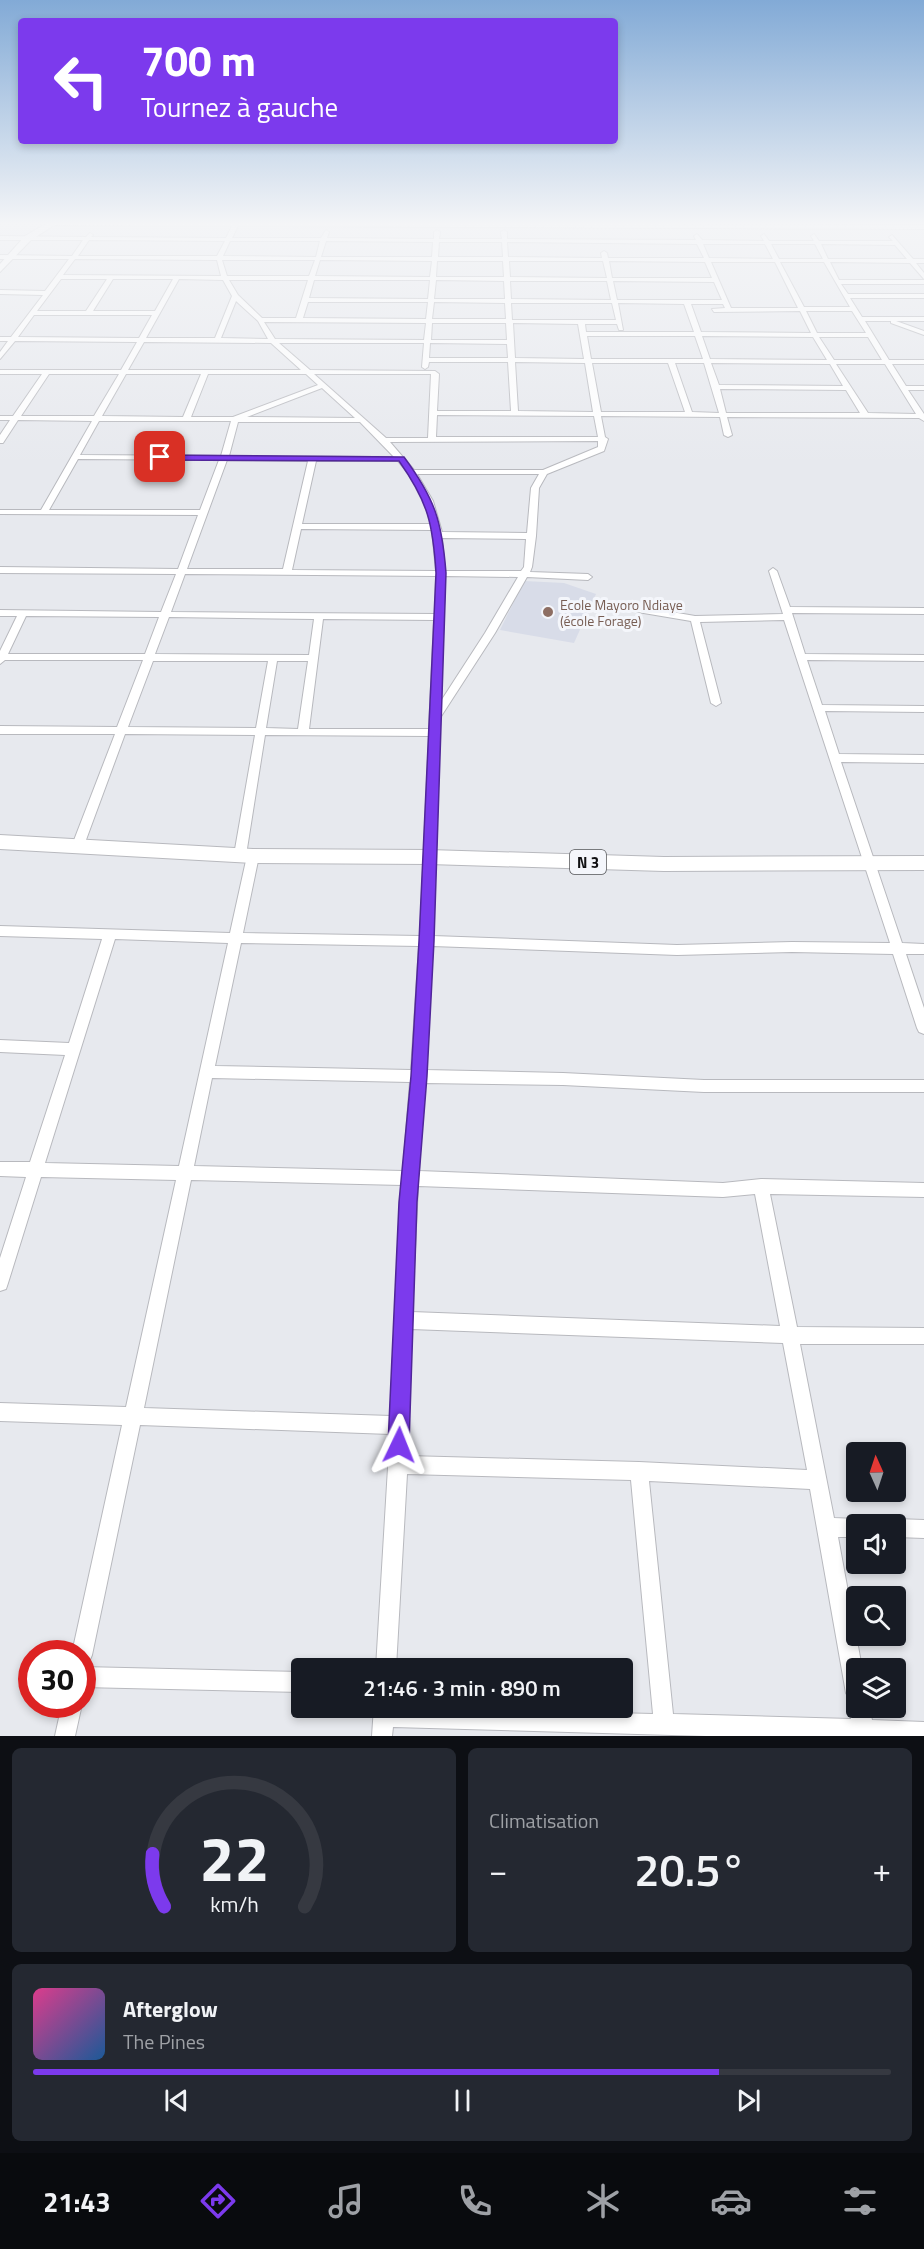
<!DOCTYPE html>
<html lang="fr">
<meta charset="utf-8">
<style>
body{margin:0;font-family:"Titillium Web",sans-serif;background:#242831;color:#f1f3f6;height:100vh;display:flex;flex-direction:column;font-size:22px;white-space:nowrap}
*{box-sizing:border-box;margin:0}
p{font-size:20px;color:#9ea1a6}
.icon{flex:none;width:33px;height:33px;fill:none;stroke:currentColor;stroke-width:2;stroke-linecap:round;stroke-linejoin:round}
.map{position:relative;height:1736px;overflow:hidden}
.drawer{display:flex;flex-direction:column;gap:12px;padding:12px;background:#0d0f14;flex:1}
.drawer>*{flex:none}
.guide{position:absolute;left:18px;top:18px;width:600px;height:126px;border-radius:6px;box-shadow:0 3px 9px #0003;background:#7c3aed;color:#fff;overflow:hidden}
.needle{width:39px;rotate:357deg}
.controls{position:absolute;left:846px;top:1442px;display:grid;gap:12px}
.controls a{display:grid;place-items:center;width:60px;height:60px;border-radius:6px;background:#171b24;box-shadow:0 3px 9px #0003;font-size:30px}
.speed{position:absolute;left:18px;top:1640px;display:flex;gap:12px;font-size:30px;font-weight:700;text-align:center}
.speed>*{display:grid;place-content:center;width:78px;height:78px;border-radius:50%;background:#171b24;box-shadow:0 3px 9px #0003;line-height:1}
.speed .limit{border:9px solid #d22;background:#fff;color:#111}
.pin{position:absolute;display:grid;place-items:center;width:51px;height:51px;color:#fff;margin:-26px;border-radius:12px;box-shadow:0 3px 9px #0006}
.me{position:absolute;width:66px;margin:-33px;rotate:2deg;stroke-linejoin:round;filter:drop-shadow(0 0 4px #0008)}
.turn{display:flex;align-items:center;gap:21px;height:126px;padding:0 24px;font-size:27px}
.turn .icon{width:78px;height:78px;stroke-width:2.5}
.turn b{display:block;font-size:42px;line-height:51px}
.big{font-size:45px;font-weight:600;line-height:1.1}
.drawer .card{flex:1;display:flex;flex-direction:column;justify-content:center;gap:9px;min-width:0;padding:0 21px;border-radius:9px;background:#242831}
.drawer .dial{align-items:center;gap:0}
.dial svg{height:156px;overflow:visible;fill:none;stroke:#363941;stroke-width:7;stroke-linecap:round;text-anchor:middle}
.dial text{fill:#f1f3f6;stroke:none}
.song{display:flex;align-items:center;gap:18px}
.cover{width:72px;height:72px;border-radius:9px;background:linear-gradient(135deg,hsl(330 70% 55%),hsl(210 70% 35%))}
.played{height:6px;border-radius:3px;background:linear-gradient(90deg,#7c3aed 80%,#363941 80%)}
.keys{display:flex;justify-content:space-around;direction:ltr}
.heat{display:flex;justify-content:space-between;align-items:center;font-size:33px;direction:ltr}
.drawer .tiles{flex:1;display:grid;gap:12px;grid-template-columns:1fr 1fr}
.card:last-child{grid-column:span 2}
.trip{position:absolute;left:291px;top:1658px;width:342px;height:60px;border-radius:6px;background:#171b24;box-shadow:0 3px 9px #0003;font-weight:600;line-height:60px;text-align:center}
.tab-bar{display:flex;height:96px;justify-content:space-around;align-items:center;background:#090b0e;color:#9ea1a6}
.tab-bar .icon{width:42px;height:42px}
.tab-bar .active{color:#7c3aed}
.tab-bar b{font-size:27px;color:#f1f3f6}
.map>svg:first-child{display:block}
</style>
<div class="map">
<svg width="924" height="1736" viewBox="0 0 924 1736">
<rect width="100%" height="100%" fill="#e7e9ee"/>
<path fill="#d8dce8" d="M524,581L564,583L596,594L574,643L500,630Z"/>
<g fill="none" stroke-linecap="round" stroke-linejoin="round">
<defs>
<g id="street">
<path d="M53,222L924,225V229L238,226L232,238H321L326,230L329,232L327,238L434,239V232L437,230L440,232L439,239H502L501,232L504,230L507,232V239L696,240L694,236L697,234L702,240L764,241L761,236L764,234L769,241H814L811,236L814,234L819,241H893L889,237L892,235L913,259H924V263H916L924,273V279L910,263L830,262L839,280H924V284H841L848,294H924V298H850L862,317H924V321H896L924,331V335L891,323V321H865L889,360H924V364H892L906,386H924V390H908L924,414V421L919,418L727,417L732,435L728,437L724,435L720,417L601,416L605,437L608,439L604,451L547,474L539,488L536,536L532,567L530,572L588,574L592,577L588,580L527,577L495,633L440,718L433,936L677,945L792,942L890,943L784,620L700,622L721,703L716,706L711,703L691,621L608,607L603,604L608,601L695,616L783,614L769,571L773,568L777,571L790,607L924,608V614L792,613L805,654L924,655V661L807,660L822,705L924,706V712L825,711L839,754L924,755V763L841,762L902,943L924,944V954H906L924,1008V1034L919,1032L917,1028L893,954L792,952L677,955L432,946L425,1070L563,1073L704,1080H924V1092H704L563,1085L424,1083L419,1171L723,1183L761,1179L924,1183V1197L770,1194L797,1327L924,1328V1344H800L834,1518L856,1519L863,1521L864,1524H856V1537H838L862,1668H856V1707H869L872,1720L924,1722V1736H706L393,1727L392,1736H372L374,1707L653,1714L631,1480L407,1474L396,1668H376L390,1434L140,1425L92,1655L89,1662L82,1665V1653H72L122,1425L0,1421V1403L126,1407L176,1180L41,1177L8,1283L6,1289L0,1291V1258L26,1177L0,1176V1162H30L65,1055L0,1052V1040L69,1043L102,939L0,936V926L230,933L247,856L253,852L259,856L243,933L420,936L429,736L265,735L246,855L240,859L234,855L255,735L125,734L83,848L77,852L73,851L71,848L115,734H0V726L117,727L143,660H5L0,664V651L17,616H0V610L161,612L176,574L0,573V567L178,569L198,515L0,514V510H41L92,421L18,420L3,443H0V435L10,420H0V416H13L42,374H0V370H121L137,342L15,341L0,359V352L8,341H0V337H11L43,295L0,294V290L45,291L69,259H0V255L72,256L83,240H0V236L86,237L90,233L93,235L91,237L226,238L232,226L51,225ZM89,240L225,241L217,256H78ZM230,241H320L316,257L223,256ZM326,241L433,242L432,257H321ZM439,242H502L503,257H438ZM507,242L697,244L704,258H608L607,253L604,251L601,253L602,258L508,257ZM703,244H765L773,259L709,258ZM771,244H815L823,259H779ZM821,244L895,245L907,259H828ZM75,259L217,260L221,276L63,275ZM222,260H315L309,276H227ZM320,260L432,261L430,277L315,276ZM437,261H503L504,277H436ZM509,261H603L607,278L510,277ZM609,261L705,262L712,278H612ZM711,262H775L798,308H731ZM780,262H824L850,307H804ZM61,279H107L86,311H37ZM113,279H173L155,311H93ZM179,279L223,280L232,296L215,338H146ZM229,280H308L296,318H262L238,295ZM314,280H430L428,299L309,298ZM436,280L504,281L505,299H434ZM510,281H607L611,300L511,299ZM613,281L714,282L722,300H617ZM236,301L258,321L268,339L221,338ZM308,302H428L426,319L303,318ZM434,302L505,303L506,319H432ZM511,303H612L616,320H512ZM618,303L684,304L694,332H586L585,324H617L619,330H623ZM691,304H723L725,308L712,309L714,312L800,311L811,333L701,332ZM806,311H852L866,333H817ZM34,315H152L139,338L18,337ZM264,322L426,323L424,340L275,339ZM432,323H506L507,340H431ZM513,323L578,324L584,359L515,358ZM587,336H695L703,359H591ZM702,336L813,337L827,360L710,359ZM819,337H868L882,360H834ZM144,342L271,343L301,370H128ZM279,343H424L422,367L425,369L428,367L429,362H508L511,411H437L439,374L435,371L310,370ZM430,343L507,344L508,358H429ZM515,362L585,363L593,412L518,411ZM592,363H668L685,412H601ZM675,363H704L719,413L692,412ZM711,363L830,364L843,386L719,385ZM836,364H885L916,414L868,413ZM49,374H119L94,416H21ZM126,374H201L183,417L102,416ZM208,374H306L318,385L233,417H191ZM314,374H431L428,438H386ZM322,388L355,418L247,417ZM720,389L846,390L860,413H726ZM437,415L594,416L598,437H436ZM99,421H231L221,456L80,455ZM238,422H360L394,457L229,456ZM598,441V447L543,470H414L390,442ZM78,459L219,460L200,510H49ZM227,460L308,461L283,569H187ZM316,461H398C416,481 424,499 431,524H302ZM417,474H539L531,488L527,533L442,532L433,501ZM301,529L432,530L436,571L292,570ZM442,538L526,539L524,567L521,571H445ZM185,574L436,576L435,614L171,612ZM445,576L518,577L485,633L441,701ZM26,616L159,617L145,654H8ZM169,617L314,619L309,655L155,654ZM323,619L434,620L429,729H309ZM153,661H268L256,728L128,727ZM277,661H308L298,729L266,728ZM115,939L228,943L179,1166L45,1163ZM241,943L419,946L411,1070L215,1066ZM212,1078L410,1082L403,1171L194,1166ZM191,1180L402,1185L391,1416L144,1408ZM418,1186L723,1197L755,1194L780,1326L412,1312ZM411,1329L783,1343L807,1470L639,1462L407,1456ZM649,1481L810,1489L846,1693L851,1701L849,1707L851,1719L673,1714Z"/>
<path d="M896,1519L924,1520V1538L896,1537V1524H888L889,1521Z"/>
<path d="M82,1667L302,1672V1692L82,1687Z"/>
<path d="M62,1704H82L75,1736H55Z"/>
</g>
<path id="secondary" d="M49,222H59L31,240L0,272V264L25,236Z"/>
<path id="primary" d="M0,835L253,849L429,850L664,857L924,856V870L664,871L429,864L253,863L0,849Z"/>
</defs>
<use href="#street" stroke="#b8b9be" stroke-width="2"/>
<use href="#secondary" stroke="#b8b9be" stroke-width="2"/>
<use href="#primary" stroke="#b8b9be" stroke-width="2"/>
<use href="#street" fill="#fff" fill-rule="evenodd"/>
<use href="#secondary" fill="#fff" fill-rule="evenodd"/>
<use href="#primary" fill="#fff" fill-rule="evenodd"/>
</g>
<linearGradient id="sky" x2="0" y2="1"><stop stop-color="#82aad6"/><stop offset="0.48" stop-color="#f4f5f7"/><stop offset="1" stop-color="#f4f5f7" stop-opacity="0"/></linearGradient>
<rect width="924" height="465" fill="url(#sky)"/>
<path fill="#7c3aed" stroke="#51269a" stroke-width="1.5" d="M157,455L404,457C435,499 442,521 446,573L434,941L427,1076L417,1202L409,1445L406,1452L399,1455L391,1452L388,1445L399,1202L411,1076L419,941L436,573C433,524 428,502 399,461L160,460L157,459Z"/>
<circle fill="#8d6e63" stroke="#f4f6fb" stroke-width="2" cx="548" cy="612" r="6"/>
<g text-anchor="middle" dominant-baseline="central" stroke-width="6" stroke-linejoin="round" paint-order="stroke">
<g font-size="14" fill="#785e54" stroke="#f4f6fb" text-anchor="start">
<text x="560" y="604">Ecole Mayoro Ndiaye<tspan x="560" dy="16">(école Forage)</tspan></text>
</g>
<rect fill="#f4f6fb" stroke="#545558" stroke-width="1.5" x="570" y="850" width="36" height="24" rx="4.5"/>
<g font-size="15" font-weight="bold" fill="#101012">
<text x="588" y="862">N 3</text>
</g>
</g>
</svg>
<div class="controls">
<a><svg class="needle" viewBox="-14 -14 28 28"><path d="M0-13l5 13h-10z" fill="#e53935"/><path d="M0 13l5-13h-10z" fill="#9ea1a6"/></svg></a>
<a><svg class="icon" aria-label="sound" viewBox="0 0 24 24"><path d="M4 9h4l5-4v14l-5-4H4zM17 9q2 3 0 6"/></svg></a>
<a><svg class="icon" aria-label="search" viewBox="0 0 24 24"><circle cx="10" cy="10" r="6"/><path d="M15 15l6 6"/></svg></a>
<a><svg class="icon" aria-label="layers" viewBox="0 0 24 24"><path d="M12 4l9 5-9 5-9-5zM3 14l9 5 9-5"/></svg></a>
</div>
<div class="speed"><div class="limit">30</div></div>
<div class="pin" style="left:160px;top:457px;background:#d93025"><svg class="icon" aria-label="arrive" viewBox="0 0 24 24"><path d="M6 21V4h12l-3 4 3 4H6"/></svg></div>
<svg class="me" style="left:399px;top:1445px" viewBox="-20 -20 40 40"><path d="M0-17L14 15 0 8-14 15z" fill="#7c3aed" stroke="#fff" stroke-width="4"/></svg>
<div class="trip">21:46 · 3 min · 890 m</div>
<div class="guide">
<div class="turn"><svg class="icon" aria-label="left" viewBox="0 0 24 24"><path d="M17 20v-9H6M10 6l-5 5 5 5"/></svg><div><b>700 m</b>Tournez à gauche</div></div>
</div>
</div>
<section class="drawer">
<div class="tiles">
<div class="card dial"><svg viewBox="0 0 100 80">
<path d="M14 69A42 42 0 1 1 86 69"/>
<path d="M14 69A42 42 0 0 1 8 42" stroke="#7c3aed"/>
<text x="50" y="56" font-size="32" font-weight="700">22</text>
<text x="50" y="72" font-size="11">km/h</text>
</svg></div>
<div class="card"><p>Climatisation</p>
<div class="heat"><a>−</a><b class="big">20.5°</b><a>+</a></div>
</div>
<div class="card">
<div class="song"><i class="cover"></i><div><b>Afterglow</b><p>The Pines</p></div></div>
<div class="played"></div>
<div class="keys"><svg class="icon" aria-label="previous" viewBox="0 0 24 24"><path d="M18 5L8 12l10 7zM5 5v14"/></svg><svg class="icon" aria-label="pause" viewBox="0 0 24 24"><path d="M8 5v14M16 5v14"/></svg><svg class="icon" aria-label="next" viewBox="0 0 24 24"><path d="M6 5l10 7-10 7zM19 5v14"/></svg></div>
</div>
</div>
</section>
<nav class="tab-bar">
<b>21:43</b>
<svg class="icon active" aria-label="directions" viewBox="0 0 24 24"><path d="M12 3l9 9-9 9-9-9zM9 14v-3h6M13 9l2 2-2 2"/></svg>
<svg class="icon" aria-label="music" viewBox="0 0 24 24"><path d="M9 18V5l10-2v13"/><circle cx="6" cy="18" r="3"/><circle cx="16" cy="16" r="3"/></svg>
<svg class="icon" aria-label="phone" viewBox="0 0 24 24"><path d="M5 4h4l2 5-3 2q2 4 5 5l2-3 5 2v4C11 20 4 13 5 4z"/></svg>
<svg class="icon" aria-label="climate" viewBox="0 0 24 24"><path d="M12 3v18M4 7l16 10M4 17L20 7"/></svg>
<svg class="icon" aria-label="car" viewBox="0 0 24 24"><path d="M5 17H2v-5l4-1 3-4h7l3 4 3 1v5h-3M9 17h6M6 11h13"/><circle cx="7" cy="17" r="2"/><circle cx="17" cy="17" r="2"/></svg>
<svg class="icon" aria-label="filters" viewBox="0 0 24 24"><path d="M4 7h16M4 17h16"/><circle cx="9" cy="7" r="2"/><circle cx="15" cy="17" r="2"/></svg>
</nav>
